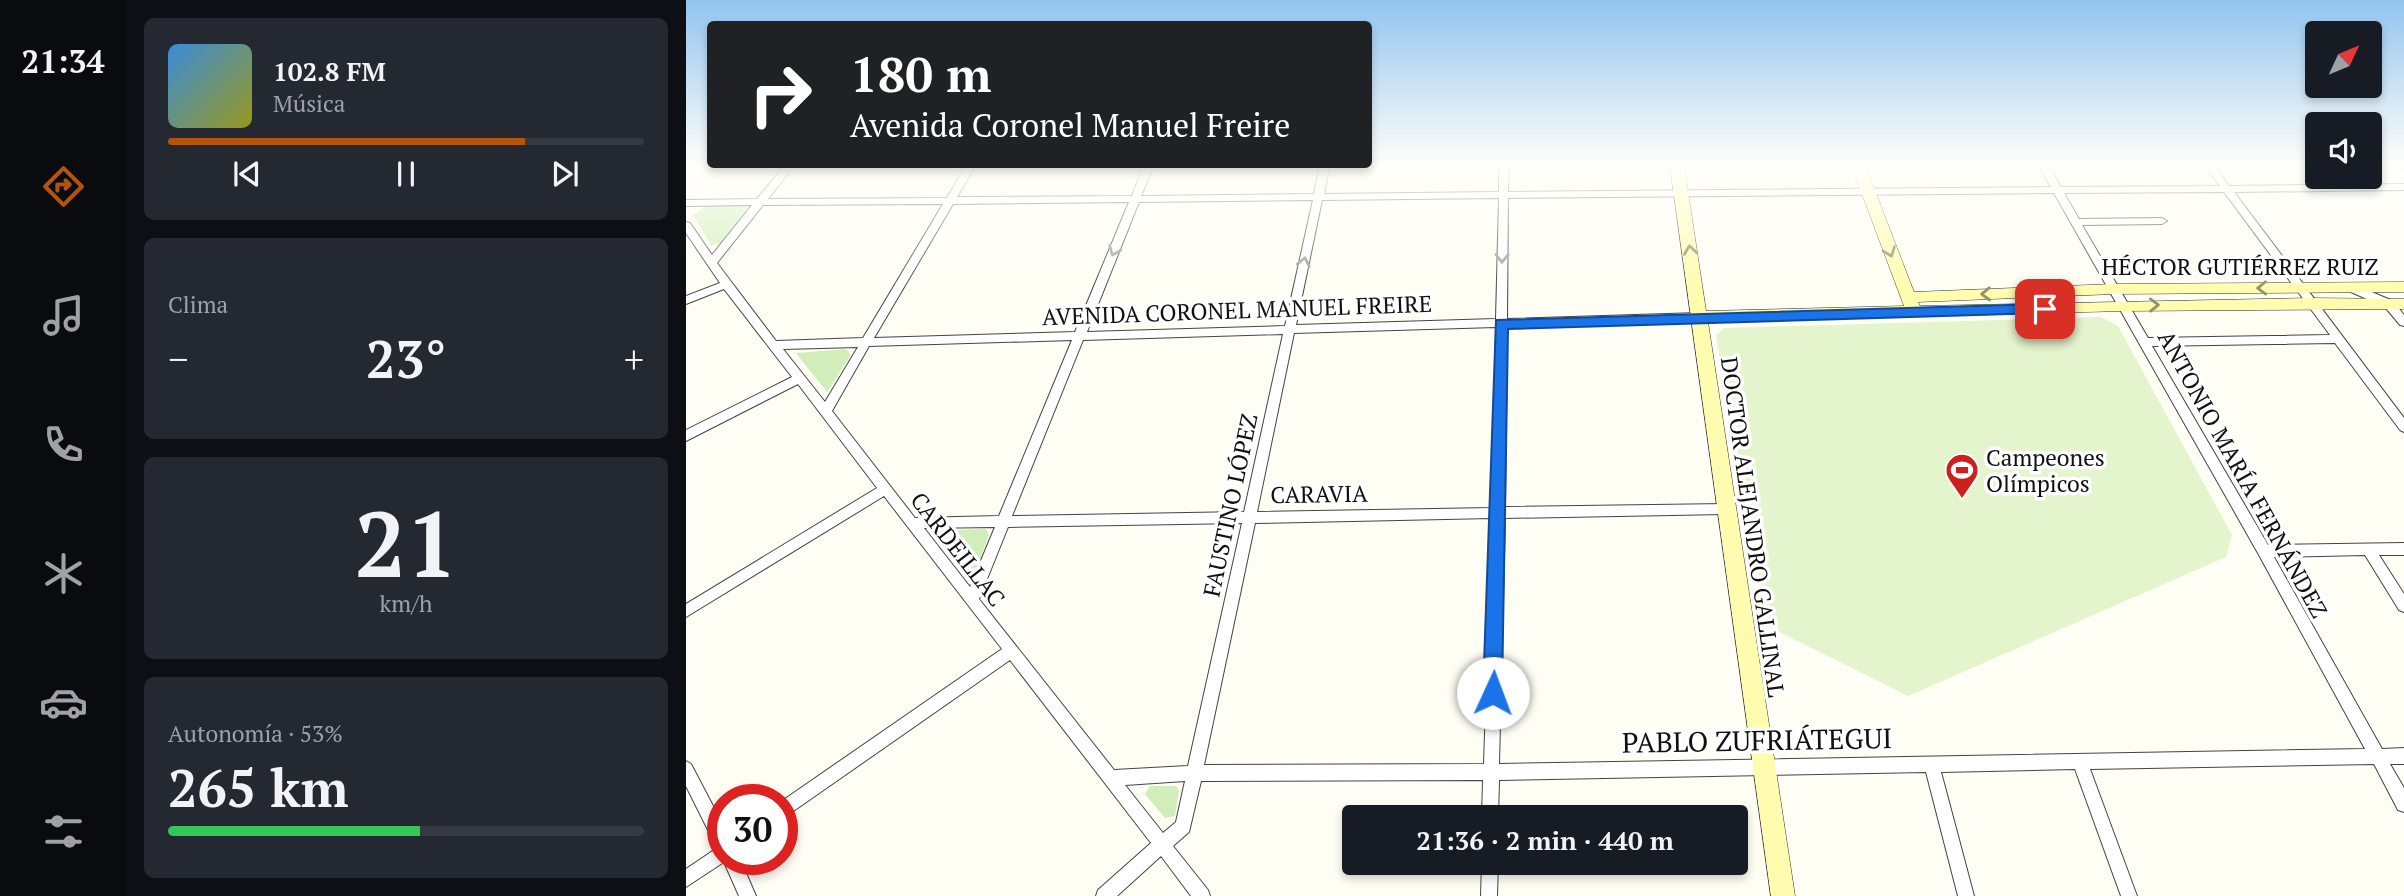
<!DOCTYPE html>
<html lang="es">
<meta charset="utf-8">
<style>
body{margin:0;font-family:"PT Serif",serif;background:#242831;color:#f1f3f6;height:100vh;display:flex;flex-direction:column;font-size:26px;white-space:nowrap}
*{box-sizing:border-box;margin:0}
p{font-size:23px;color:#9ea1a6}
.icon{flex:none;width:38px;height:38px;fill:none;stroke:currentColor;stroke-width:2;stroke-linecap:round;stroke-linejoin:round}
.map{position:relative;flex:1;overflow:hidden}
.drawer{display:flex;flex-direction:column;gap:18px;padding:18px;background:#0d0f14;width:560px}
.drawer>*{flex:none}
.top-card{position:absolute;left:21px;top:21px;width:665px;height:147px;border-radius:7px;box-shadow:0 4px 10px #0003;background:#202124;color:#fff;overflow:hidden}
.needle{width:46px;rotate:46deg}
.buttons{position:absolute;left:1619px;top:21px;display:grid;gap:14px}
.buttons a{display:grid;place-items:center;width:77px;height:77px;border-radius:7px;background:#171b24;box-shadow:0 4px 10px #0003;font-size:35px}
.speed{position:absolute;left:21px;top:784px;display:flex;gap:14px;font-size:35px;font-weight:700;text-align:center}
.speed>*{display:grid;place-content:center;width:91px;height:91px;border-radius:50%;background:#171b24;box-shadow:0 4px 10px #0003;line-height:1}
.speed .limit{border:10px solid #d22;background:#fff;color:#111}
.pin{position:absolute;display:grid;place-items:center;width:60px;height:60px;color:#fff;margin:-30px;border-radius:14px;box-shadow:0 4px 10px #0006}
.me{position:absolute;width:77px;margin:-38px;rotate:2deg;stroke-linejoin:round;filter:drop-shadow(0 0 5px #0008)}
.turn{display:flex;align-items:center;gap:24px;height:147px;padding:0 28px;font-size:32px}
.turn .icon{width:91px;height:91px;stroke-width:2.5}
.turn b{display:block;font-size:49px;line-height:60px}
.big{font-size:52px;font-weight:600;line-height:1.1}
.drawer .widget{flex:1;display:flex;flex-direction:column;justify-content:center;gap:10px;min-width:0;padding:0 24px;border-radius:10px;background:#242831}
.drawer .dial{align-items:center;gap:0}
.dial b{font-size:91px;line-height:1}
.song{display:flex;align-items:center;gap:21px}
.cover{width:84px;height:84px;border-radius:10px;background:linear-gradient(135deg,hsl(210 70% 55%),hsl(60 70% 35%))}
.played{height:7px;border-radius:4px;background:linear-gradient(90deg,#b45309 75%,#363941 75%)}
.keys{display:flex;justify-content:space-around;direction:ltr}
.heat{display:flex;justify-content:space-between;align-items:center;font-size:38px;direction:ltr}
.charge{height:10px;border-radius:5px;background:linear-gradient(90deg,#34c759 53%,#363941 0)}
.trip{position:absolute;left:656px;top:805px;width:406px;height:70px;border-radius:7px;background:#171b24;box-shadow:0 4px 10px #0003;font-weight:600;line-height:70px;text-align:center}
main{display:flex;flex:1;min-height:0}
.menu{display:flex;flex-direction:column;width:126px;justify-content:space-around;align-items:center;background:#090b0e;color:#9ea1a6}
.menu .icon{width:49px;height:49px}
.menu .on{color:#b45309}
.menu b{font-size:32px;color:#f1f3f6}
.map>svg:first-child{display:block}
</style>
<main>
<nav class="menu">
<b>21:34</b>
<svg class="icon on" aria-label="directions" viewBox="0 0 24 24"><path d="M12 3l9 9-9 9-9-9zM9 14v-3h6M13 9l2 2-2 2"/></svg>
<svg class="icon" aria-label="music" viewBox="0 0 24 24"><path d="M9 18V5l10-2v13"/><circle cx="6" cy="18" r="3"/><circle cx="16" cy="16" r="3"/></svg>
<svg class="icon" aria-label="phone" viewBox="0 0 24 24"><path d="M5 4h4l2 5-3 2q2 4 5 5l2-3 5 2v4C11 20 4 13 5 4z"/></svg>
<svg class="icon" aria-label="climate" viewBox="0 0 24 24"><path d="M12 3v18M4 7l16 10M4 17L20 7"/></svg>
<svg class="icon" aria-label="car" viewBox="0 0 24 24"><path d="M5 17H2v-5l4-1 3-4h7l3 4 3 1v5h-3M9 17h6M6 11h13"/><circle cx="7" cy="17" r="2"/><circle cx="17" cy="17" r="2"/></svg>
<svg class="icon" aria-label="filters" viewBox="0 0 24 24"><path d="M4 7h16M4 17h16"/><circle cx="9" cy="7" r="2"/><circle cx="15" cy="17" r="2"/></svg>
</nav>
<section class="drawer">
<div class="widget">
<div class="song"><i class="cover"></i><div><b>102.8 FM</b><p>Música</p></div></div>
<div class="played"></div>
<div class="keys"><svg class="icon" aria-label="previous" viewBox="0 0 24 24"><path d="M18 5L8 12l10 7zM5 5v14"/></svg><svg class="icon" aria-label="pause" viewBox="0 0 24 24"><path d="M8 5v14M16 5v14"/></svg><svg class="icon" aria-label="next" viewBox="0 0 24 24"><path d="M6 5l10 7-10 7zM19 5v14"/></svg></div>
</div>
<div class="widget"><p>Clima</p>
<div class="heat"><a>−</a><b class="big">23°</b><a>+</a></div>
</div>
<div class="widget dial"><b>21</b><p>km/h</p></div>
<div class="widget"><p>Autonomía · 53%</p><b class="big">265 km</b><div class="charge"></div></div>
</section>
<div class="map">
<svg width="1718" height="896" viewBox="0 0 1718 896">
<rect width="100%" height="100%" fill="#fffef5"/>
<g fill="#d1eeba">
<path d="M21,206H56L61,208L34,244L25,245L7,215Z"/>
<path d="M160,349L165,355L141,392L110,353Z"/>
<path d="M300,529L303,535L291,568L281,570L255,537L261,530Z"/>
<path d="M464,786H490L493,791L489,816L479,818L459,794Z"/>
</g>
<path fill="#e4f4cd" d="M1415,317L1432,326L1546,535L1540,557L1222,696L1081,626L1061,500L1056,499L1030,335L1038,328Z"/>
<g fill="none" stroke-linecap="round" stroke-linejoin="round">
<defs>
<g id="street">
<path d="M99,165H109L82,199L261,198L280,165H290L271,197L446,196L458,165H468L455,196L628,194L634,165H644L638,194L813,192V165H823L822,192L1365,187L1352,165H1362L1375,187L1534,186L1518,165H1528L1543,186L1718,184V190L1548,192L1718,418V432L1714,430L1649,343L1466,346L1582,545L1718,543V555H1693L1718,594V612L1713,610L1679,555L1588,557L1696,749L1718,748V764H1704L1718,788V812L1712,810L1688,764L1404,769L1451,896H1435L1389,769L1255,772L1288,896H1272L1240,772L813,780L812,817H796L797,780L515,781L503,832L487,846L522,890L524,896H505L475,856L431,896H410L412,890L465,843L324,660L96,819V801L316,649L198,496L0,617V604L191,488L112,384L0,441V430L106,377L38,289L0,304V296L34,283L0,233V222L4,223L26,255L66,205L0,206V200L71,199ZM1538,192L1644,335L1462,338L1396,225L1476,224L1481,221L1476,218L1393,219L1378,193ZM1368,193L1573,555L1679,749L813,764L819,518L1040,514L1045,513L1046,509L1045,505L1040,504L819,507L821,327L1013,321L1018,317L1013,313L821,319L822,198ZM813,198L810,319L610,325L636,200ZM627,200L599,326L401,332L453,202ZM443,202L389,332L188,338L267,204ZM257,204L177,338L90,341L31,263L77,205ZM810,327L807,508L571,512L608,333ZM597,334L558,512L326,516L397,340ZM386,340L313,516L229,518L146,411L183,346ZM172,347L139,402L97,349ZM806,518L798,764L518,765L569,523ZM556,523L502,766L428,770L293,599L322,527ZM309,527L284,587L238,528ZM499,781L490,822L477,833L439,785Z"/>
<path d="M1711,165H1718V170Z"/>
<path d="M1669,285L1707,301L1718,315V326L1714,325L1699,307L1665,292L1664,289L1665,286Z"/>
<path d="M0,761L5,764L37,825V859H54L70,896H53L38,862L0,887V869L31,848L0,786Z"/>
<path d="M796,863H812L811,896H795Z"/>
</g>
<path id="secondary" d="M984,165H998L1020,311L1218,306L1165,165H1179L1228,292L1428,284L1718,282V292L1428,294L1232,302L1234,306L1625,298L1718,299V309L1437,311L1022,322L1109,896H1085Z"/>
</defs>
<use href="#street" stroke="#444" stroke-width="2"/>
<use href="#secondary" stroke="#333" stroke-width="1"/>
<use href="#street" fill="#fff" fill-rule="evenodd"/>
<use href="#secondary" fill="#fffcb0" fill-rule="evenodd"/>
</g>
<defs><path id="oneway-chevron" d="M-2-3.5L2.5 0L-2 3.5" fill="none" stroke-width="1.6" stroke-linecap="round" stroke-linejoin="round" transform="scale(1.75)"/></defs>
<g stroke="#949268">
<use href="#oneway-chevron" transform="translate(1004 250) rotate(-98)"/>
<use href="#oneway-chevron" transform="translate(1204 252) rotate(69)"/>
<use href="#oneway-chevron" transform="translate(1576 288) rotate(179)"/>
<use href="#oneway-chevron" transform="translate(1300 294) rotate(178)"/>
<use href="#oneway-chevron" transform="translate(1468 305) rotate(-1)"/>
</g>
<g stroke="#a0a0a0">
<use href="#oneway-chevron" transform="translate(428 251) rotate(112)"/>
<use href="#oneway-chevron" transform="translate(816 258) rotate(91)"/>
<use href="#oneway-chevron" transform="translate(618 262) rotate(-78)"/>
</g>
<linearGradient id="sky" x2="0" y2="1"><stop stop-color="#93c4f0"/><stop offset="0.57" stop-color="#fffffa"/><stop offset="1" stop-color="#fffffa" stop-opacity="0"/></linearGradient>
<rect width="1718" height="290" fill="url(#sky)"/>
<path fill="#1a73e8" stroke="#114b97" stroke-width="2" d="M1359,304L1366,309L1359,313L822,329L816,693L813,700L807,702L800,700L797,693L810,320Z"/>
<defs>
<symbol id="stadium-pin" viewBox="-11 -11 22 30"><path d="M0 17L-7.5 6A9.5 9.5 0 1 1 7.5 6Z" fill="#cd201d" stroke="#fff"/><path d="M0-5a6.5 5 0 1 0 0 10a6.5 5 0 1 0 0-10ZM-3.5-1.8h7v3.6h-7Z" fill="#fff"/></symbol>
</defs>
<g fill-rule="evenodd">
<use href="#stadium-pin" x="1257" y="451" width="38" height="52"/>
</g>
<g text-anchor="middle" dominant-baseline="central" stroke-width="7" stroke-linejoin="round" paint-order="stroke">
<g font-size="23" fill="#111" stroke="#fff">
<text x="1554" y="266">HÉCTOR GUTIÉRREZ RUIZ</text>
<text transform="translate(551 310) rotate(-2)">AVENIDA CORONEL MANUEL FREIRE</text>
<text transform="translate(1557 474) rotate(61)">ANTONIO MARÍA FERNÁNDEZ</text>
<text transform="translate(633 494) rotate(-1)">CARAVIA</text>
<text transform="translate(544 505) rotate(-78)">FAUSTINO LÓPEZ</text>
<text transform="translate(1067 527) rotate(82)">DOCTOR ALEJANDRO GALLINAL</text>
<text transform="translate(272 549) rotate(52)">CARDEILLAC</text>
</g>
<g font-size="23" fill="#111" stroke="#fff" text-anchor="start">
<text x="1300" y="457">Campeones<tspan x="1300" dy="26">Olímpicos</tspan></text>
</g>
<g font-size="28" fill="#111" stroke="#fff">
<text transform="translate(1071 740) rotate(-1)">PABLO ZUFRIÁTEGUI</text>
</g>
</g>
</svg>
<div class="buttons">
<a><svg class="needle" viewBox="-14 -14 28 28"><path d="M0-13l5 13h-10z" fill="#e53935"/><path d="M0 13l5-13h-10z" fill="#9ea1a6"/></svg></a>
<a><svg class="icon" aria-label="sound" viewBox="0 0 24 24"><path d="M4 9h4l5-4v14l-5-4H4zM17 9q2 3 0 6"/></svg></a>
</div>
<div class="speed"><div class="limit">30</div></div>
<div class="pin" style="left:1359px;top:309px;background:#d93025"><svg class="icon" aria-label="arrive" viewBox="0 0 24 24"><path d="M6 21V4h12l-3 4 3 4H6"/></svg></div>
<svg class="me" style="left:807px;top:693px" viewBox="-20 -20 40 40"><circle r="19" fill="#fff"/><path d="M0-13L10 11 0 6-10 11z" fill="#1a73e8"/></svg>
<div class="trip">21:36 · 2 min · 440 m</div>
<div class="top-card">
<div class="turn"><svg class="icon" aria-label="right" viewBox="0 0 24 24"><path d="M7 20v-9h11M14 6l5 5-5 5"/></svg><div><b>180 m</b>Avenida Coronel Manuel Freire</div></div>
</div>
</div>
</main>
